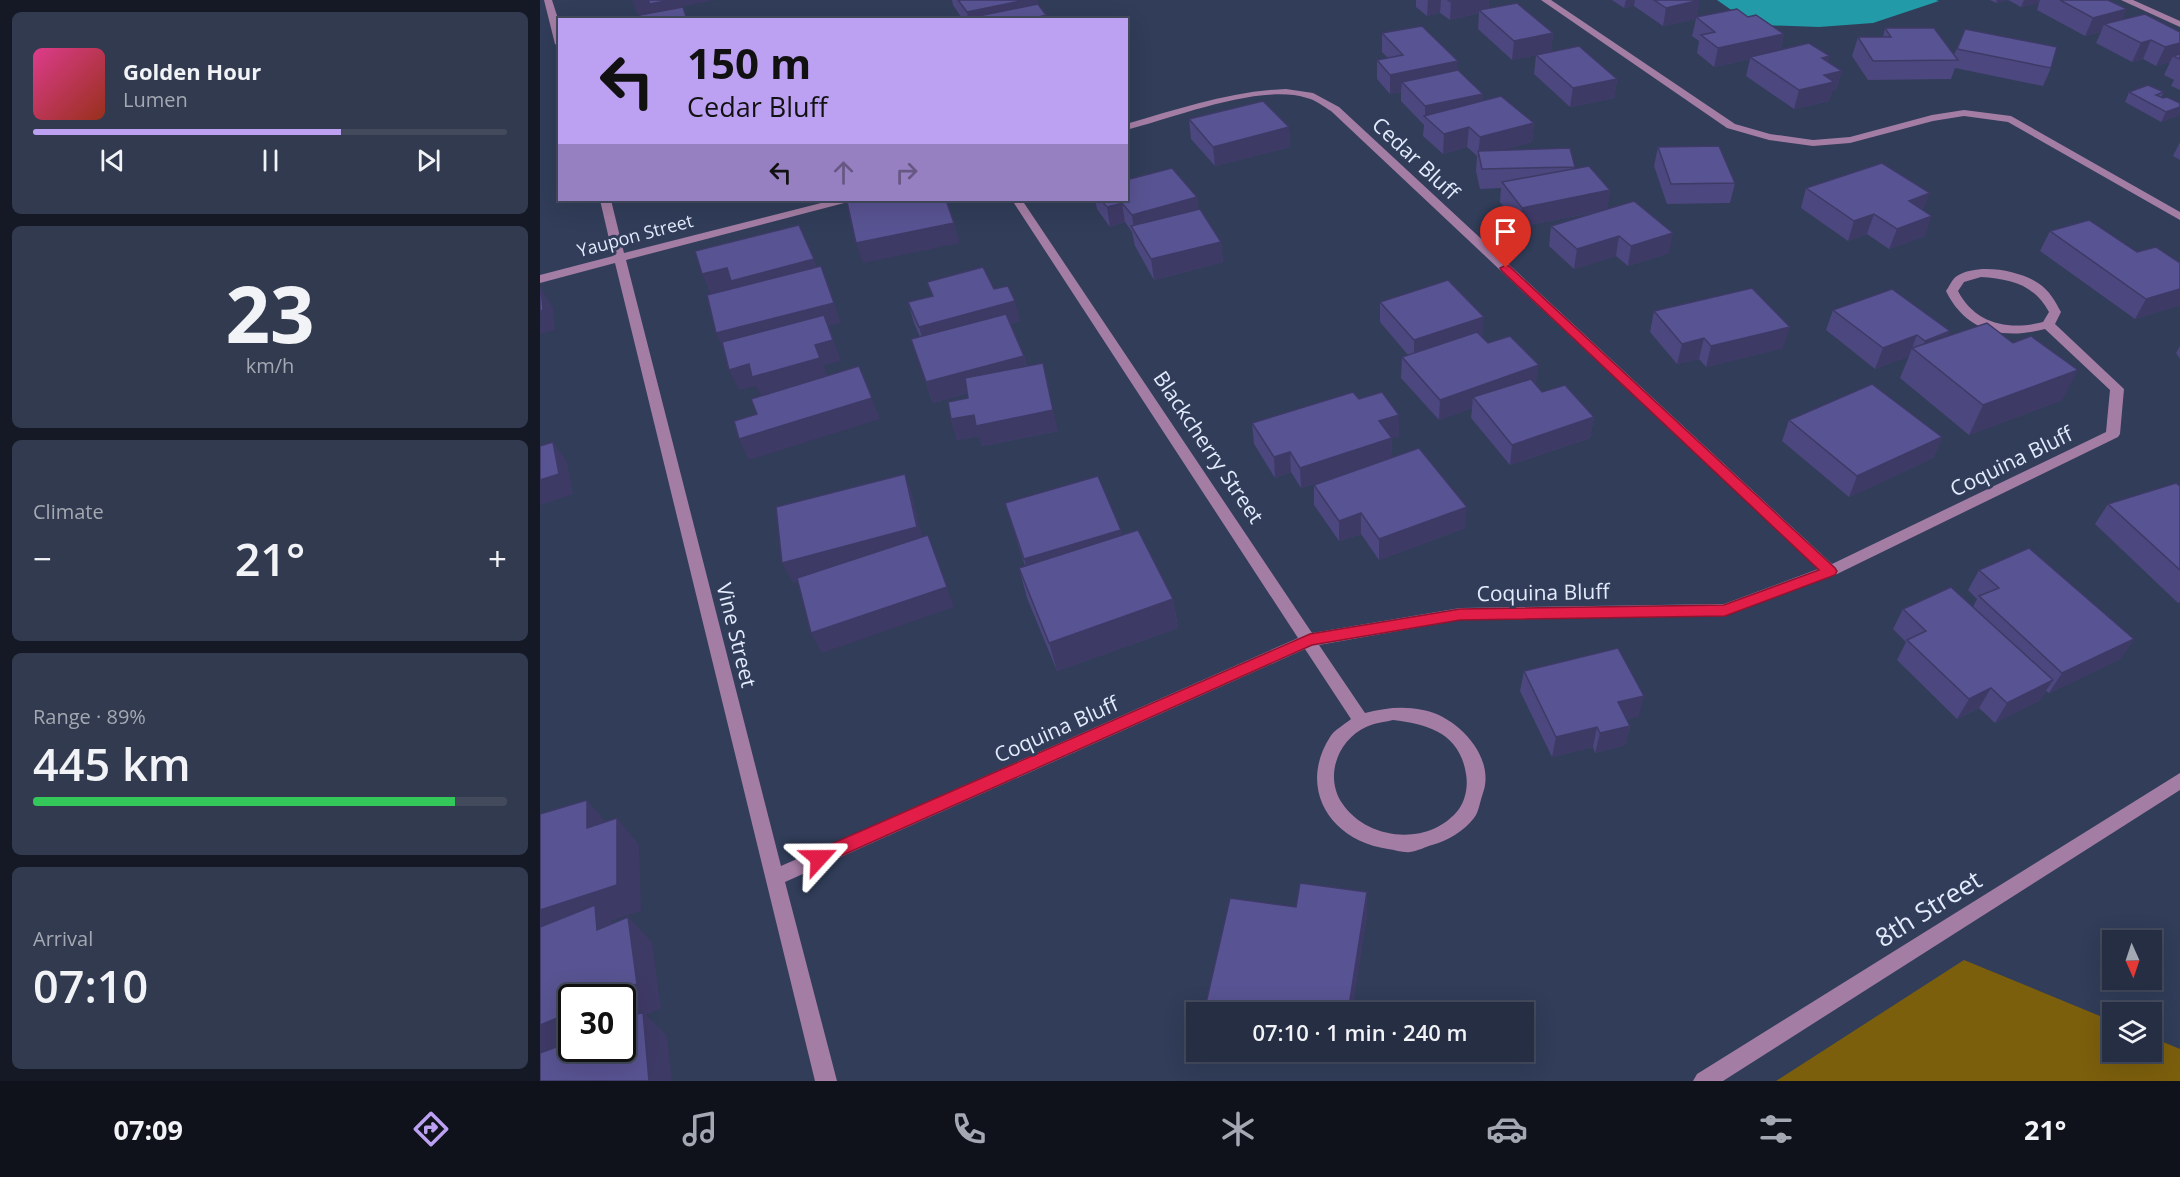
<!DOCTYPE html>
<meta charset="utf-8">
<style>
body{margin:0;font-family:"Open Sans",sans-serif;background:#313a4e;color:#f1f3f6;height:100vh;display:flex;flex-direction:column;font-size:22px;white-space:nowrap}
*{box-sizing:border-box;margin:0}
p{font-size:20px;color:#a3a8b2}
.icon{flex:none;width:33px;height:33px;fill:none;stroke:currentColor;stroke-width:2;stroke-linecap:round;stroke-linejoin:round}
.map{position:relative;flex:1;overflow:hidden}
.panel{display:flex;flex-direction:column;gap:12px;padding:12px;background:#141925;width:540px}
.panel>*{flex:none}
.top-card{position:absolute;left:18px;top:18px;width:570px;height:183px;border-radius:0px;box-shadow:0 6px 24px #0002,0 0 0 2px #424a5c;background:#bca0f2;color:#111;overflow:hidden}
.needle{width:39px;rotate:177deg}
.buttons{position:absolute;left:1562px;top:930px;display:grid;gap:12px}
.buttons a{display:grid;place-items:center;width:60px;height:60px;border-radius:0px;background:#252e43;box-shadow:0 6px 24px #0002,0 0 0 2px #424a5c;font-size:30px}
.speed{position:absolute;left:18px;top:984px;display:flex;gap:12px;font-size:30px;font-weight:700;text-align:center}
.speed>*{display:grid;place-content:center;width:78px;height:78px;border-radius:50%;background:#252e43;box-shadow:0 6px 24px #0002,0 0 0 2px #424a5c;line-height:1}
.speed .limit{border:3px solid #111;border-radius:9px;background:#fff;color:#111}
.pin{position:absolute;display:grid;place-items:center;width:51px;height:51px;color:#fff;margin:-62px -26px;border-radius:50% 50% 50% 0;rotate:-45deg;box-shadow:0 0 6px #0007}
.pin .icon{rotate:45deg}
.me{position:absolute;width:66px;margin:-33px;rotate:66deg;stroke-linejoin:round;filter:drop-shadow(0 0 4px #0008)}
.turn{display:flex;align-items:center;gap:21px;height:126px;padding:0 30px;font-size:27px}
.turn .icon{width:78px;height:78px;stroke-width:2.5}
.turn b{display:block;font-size:42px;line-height:51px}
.lanes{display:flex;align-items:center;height:57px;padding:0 30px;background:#0003;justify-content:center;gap:30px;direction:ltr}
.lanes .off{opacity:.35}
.big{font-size:45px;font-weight:600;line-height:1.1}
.panel .tile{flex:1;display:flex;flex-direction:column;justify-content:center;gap:9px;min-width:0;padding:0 21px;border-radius:9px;background:#313a4e}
.panel .dial{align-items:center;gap:0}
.dial b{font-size:78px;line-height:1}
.song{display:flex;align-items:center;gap:18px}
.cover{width:72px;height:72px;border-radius:9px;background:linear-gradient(135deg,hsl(330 70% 55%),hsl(10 70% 35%))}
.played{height:6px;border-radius:3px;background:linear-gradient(90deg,#bca0f2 65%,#424a5c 65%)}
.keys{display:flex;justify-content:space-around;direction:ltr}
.heat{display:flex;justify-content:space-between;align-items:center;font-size:33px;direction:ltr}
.charge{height:9px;border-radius:4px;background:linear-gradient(90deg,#34c759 89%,#424a5c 0)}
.trip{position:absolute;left:646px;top:1002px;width:348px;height:60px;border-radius:0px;background:#252e43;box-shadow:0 6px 24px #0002,0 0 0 2px #424a5c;font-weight:600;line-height:60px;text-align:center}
.tab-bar{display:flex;height:96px;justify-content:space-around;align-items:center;background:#0f121b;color:#a3a8b2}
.tab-bar .icon{width:42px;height:42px}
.tab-bar .current{color:#bca0f2}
.tab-bar b{font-size:27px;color:#f1f3f6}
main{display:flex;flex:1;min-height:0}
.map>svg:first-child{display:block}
</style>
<main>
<section class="panel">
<div class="tile">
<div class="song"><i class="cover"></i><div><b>Golden Hour</b><p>Lumen</p></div></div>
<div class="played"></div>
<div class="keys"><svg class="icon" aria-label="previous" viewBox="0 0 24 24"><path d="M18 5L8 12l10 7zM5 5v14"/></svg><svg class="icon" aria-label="pause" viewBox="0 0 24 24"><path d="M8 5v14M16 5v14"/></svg><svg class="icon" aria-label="next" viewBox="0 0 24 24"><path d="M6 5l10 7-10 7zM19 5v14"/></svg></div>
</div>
<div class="tile dial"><b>23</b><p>km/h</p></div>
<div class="tile"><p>Climate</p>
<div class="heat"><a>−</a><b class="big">21°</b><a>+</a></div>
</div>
<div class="tile"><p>Range · 89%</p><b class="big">445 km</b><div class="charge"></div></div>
<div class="tile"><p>Arrival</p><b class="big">07:10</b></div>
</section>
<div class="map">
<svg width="1640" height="1081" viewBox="0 0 1640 1081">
<rect width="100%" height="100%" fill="#313d59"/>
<path fill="#7c5f0d" d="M1424,960L1572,1021V1052H1611V1037L1640,1049V1081H1236Z"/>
<path fill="#229aa7" d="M1177,0H1396L1399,1L1333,23L1279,27L1222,25L1200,16Z"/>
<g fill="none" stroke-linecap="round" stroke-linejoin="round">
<g fill="#a47da4" fill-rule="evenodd">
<path d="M4,0H12L20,25V47L15,44Z"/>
<path d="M1001,0H1011L1195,124L1230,134L1273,140L1310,137L1392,115L1424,110L1471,116L1640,212V220L1468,122L1424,116L1393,121L1310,143L1273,146L1229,140L1187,128Z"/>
<path d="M1581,0H1593L1640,21V27Z"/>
<path d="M746,89L773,93L799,107L1292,564L1566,432L1570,390L1505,329C1463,340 1426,332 1406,291C1409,287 1412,279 1417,276C1438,263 1478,270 1498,283C1509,290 1515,301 1521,312L1515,324L1584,389L1580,434L1578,437L1295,575L1185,616L920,620L779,645L825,713C846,708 862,706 883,710C917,716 956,757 943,793C940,801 939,812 934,818C924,831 907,841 892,845C885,847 878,851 870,852C864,853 855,850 848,849C791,841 757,789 790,737C794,730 804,725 811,719L765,649L245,882L297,1081H275L75,263L0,283V275L73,256L60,200H71L84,253L293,200H310L308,202L86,260L241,866L758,638L472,200H482L772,633L920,608L1184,604L1278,569L791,111C784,107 776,100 767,98C720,83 634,118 586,130V124C639,109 691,91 746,89ZM1441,277C1470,279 1494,284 1509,312L1503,322C1469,331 1435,324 1418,291L1424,282ZM853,720C889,724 920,734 926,774C928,785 926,799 919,809C890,847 827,841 802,803C784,776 798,740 826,727C834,723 845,722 853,720Z"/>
<path d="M1640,773V790L1183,1081H1153L1157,1074Z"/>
</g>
</g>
<g fill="#4c477e">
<path d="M412,0H498V5L507,20H423L413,5Z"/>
<path d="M876,0H949L948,9L1013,33L1011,52L1077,79L1074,98L1030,107L994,74L996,55L972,60L938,29L939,13L910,20L900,13L887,16L876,7Z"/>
<path d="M1072,0H1159L1157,17H1208L1244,34L1240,50L1288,62L1302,71L1296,89L1292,91L1289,101L1254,109L1206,76L1210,59L1174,67L1157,53L1159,41L1152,36L1156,19L1123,26L1094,6L1084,8Z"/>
<path d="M1450,0H1568L1582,20L1640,32V90L1631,86L1634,80L1624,75L1630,62L1616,66L1603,59L1592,62L1556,43L1561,32L1545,36L1497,10L1499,3L1481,7L1468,0L1456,3Z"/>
<path d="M1345,28L1414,55L1425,29L1511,68L1503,86L1415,68L1411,79L1328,80L1312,56L1318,37H1343Z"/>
<path d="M842,33L918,70L943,94L942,101L994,123L992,142L962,150L1035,167V169L1070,190L1067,209L1129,253L1088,266L1076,256L1034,269L1009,246L1011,226L1057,212L979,227L960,202L961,188L940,189L936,171L937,156L927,147L903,154L883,136L884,125L861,101V92L850,94L837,79V60L848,58L842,52Z"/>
<path d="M1589,92H1624L1621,97L1639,115L1621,122L1585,102Z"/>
<path d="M649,119L749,127L750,147L675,166L651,139Z"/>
<path d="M1640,142V160L1633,156Z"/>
<path d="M1118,147L1195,183L1190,203L1127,204L1114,166Z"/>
<path d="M1266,188L1383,210L1385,236L1349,249L1327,234L1308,241L1261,208Z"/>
<path d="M657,197L658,210L681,242L683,262L614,280L595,246L592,232L585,222L570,227L557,209L555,200Z"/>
<path d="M1510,231L1640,263V305L1595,319L1500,251Z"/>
<path d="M387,282L454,289L480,321L470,324L484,356L487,366L518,431L442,446L439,436L417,440L411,419L428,398V393L393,403L371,339L380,337L374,323L368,302L392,296Z"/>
<path d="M840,302L942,337L996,385L1002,392L1054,417L1050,438L970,465L931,418L932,408L899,420L861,378L862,357L868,355L840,322Z"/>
<path d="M1293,310L1408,336L1522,400L1429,435L1360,378L1369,356L1335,369L1286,330Z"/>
<path d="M1114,311L1243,348L1166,367L1159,359L1137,364L1110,332Z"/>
<path d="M1640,346V359L1636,353Z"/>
<path d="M819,399L859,436L852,438L851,458L925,528L839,560L821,534L799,541L774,505V485L801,475L761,488L751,472L735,478L714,444L712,423Z"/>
<path d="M1249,420L1402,437L1393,458L1309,497L1242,441Z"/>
<path d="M1640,486V602L1638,603L1555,524L1568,504Z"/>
<path d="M465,503L581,530L582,535L633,599L638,628L517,671L487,598L479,568L485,566Z"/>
<path d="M1439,570L1594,639L1580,659L1509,693L1506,691L1500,700L1455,723L1439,708L1417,719L1357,660L1366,642L1353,629L1363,609L1433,607L1437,599L1428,590Z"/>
<path d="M984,671L1099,716L1087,719L1090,726L1085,745L1055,753L1053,747L1012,757L980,691Z"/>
<path d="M721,1052H806L804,1064Z"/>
</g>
<g fill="#3e3a66">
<path d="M92,0H173L141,7L145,17L116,20L113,12L98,15Z"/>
<path d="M485,0H498L501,15L428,20L427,12Z"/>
<path d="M888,0H901L900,13L887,16Z"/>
<path d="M919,0H949L948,11L939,10V13L910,20L911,2Z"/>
<path d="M1086,0H1095L1094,6L1084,8Z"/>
<path d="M1160,0L1157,18L1156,17V19L1123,26L1126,8Z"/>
<path d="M1457,0H1468L1456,3Z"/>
<path d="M1484,0H1500L1499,3L1481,7Z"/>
<path d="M1587,9L1579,28L1564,24L1561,32L1545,36L1553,18Z"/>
<path d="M506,15L507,20H488Z"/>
<path d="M1013,33L1011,52L972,60L974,41Z"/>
<path d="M1244,34L1239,53L1210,57V59L1174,67L1178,48Z"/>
<path d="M1611,40L1603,59L1592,62L1601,43Z"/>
<path d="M1640,43V59L1633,56L1630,62L1616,66L1625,47Z"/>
<path d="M1290,56L1284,75L1282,58Z"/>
<path d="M918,61L917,80L862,82L861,92L850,94V75Z"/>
<path d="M1302,71L1296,89L1292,91L1289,101L1254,109L1259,90L1284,75Z"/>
<path d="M1077,79L1074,98L1030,107L1033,88Z"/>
<path d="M943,94L942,113L885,117V106Z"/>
<path d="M1640,107V113L1639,115L1621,122L1626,112Z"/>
<path d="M994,123L992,142L938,157L940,137Z"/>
<path d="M749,127L750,147L675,166L673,147Z"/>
<path d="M929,127L927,147L903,154L904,134Z"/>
<path d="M1070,190L1067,210L979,227L982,208Z"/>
<path d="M1390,193L1382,213L1369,201Z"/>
<path d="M657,197L659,217L594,230L592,215Z"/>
<path d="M582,203L585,222L570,227L567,207Z"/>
<path d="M1334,214L1327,234L1308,241L1314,221Z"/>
<path d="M1392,216L1385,236L1349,249L1357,229Z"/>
<path d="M414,223L420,243L323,263L316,243Z"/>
<path d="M1133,233L1129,253L1088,266L1091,246Z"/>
<path d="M1079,236L1076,256L1034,269L1037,249Z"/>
<path d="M681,242L683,262L614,280L611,259Z"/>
<path d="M274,259L281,279L171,295L162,274L187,268Z"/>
<path d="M281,266L301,323L289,326L301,361L284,365L288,379L222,397L216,386L199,390L189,370L209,364L280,358L185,354L176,333Z"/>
<path d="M1,288L13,308L15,330L0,334Z"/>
<path d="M1640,289V305L1595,319L1606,299Z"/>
<path d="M475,301L480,321L385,348L379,327Z"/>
<path d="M944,317L942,337L874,361V340Z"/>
<path d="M1250,327L1243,348L1166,367L1171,346Z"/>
<path d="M1410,331L1401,352L1379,354L1385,341Z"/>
<path d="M1377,335L1369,356L1335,369L1343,348Z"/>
<path d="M1164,338L1159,359L1137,364L1142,344Z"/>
<path d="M484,356L489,376L393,403L386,382Z"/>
<path d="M503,363L518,431L442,446L439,436L417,440L411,419Z"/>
<path d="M999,365L996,385L933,397L932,408L899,420L900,400Z"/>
<path d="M1538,370L1522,400L1429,435L1443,405Z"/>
<path d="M332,398L340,419L209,460L199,439Z"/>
<path d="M859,415V436L839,442V421Z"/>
<path d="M1054,417L1050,438L970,465L972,445Z"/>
<path d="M1402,437L1393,458L1309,497L1317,476Z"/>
<path d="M852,438L851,459L761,488L760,468Z"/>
<path d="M13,442L27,462L33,494L0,505V480Z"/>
<path d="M750,452L751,472L735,478L734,457Z"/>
<path d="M365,474L372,494L385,548L253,583L242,563Z"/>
<path d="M927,507L925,528L839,560V539Z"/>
<path d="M821,513V534L799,541V521Z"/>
<path d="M581,530L585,550L490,579L484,559Z"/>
<path d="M388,535L414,607L282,653L271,633Z"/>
<path d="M633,599L638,628L517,671L509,643Z"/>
<path d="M1594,639L1580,659L1509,693L1522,673Z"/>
<path d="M1513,680L1500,700L1455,723L1467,703Z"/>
<path d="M1451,688L1439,708L1417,719L1429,699Z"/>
<path d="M1104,696L1099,716L1073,722L1078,702Z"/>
<path d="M1090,726L1085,745L1055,753L1060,733Z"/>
<path d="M1057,727L1053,747L1012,757L1016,737Z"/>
<path d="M47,800L70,827L47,828Z"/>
<path d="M77,818L99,845L101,911L70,921L79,931L0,944V910Z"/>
<path d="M827,892V918L812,1012H808Z"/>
<path d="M88,917L112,942L121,1008L106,1015L127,1036L132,1081H109L82,1025V998H66Z"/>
<path d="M32,1012V1046L0,1060V1025Z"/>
<path d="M804,1052H806L804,1064Z"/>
</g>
<g fill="#585392" stroke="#3e3a66" stroke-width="1.5">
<path d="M108,0H130L110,4Z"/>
<path d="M418,0H485L427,12Z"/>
<path d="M908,0H919L911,2Z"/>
<path d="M1114,0H1160L1126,8Z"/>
<path d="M1520,0H1568L1587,9L1553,18Z"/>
<path d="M977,3L1013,33L974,41L939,10Z"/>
<path d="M498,4L506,15L488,20L424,19Z"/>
<path d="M143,7L147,20H101L100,15Z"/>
<path d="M1197,9L1208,17L1216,15L1244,34L1178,48L1161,35L1175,32L1156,17Z"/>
<path d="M1605,14L1640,32V43L1625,47L1611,40L1601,43L1564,24Z"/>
<path d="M882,26L918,61L850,75L837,60L863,55L842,33Z"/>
<path d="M1345,28H1394L1418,60L1333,61L1318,37H1351Z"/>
<path d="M1425,29L1517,47L1511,68L1417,49Z"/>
<path d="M1269,43L1290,56L1282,58L1302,71L1284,75L1294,82L1259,90L1210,57Z"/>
<path d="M1039,46L1077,79L1033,88L996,55Z"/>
<path d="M1640,54V59L1633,56Z"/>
<path d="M918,70L943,94L885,106L862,82Z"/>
<path d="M1608,85L1624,92L1616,95L1623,98L1627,97L1640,103V107L1626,112L1589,92Z"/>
<path d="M961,96L994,123L940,137L929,127L904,134L884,116Z"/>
<path d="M723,101L749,127L673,147L649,119Z"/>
<path d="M1179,146L1195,183L1131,184L1118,147Z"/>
<path d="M1030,148L1035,167L942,169L938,151Z"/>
<path d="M1342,163L1390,193L1369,201L1392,216L1357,229L1334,214L1314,221L1266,188Z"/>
<path d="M1049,166L1070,190L982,208L962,182Z"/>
<path d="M632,168L657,197L592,215L582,203L567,207L561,200H586V180Z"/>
<path d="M321,200H406L414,223L316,243L307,202Z"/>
<path d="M1094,201L1133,233L1091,246L1079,236L1037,249L1011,226Z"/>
<path d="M660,209L681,242L611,259L591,226Z"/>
<path d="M1549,220L1597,252L1616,247L1640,263V289L1606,299L1510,231Z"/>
<path d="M259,225L274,259L191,281L187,268L162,274L155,251Z"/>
<path d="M281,266L294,303L176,333L167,295Z"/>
<path d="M443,267L454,289L468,286L475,301L379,327L368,302L393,296L387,282Z"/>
<path d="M908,280L944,317L874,340L840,302Z"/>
<path d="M0,288H1L3,310L0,311Z"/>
<path d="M1212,288L1250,327L1171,346L1164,338L1142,344L1114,311Z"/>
<path d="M1352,289L1410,331L1385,341L1377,335L1343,348L1293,310Z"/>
<path d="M466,314L484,356L386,382L371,339Z"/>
<path d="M284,315L293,340L275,345L280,358L212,377L209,364L189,370L182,342Z"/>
<path d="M1447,323L1473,343L1491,336L1538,370L1443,405L1372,348Z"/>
<path d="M937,332L948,343L970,336L999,365L900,400L862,357Z"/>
<path d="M503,363L513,410L436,426L434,415L411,419L408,402L428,398L425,378Z"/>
<path d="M319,366L332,398L199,439L194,421L217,414L211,399Z"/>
<path d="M991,379L1002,392L1025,385L1054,417L972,445L933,397Z"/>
<path d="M1332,384L1402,437L1317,476L1249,420Z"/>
<path d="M813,392L819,399L842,392L859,415L839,421L852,438L760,468L750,452L734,457L712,423Z"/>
<path d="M13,442L19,474L0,480V446Z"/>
<path d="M879,448L927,507L839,539L821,513L799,521L774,485Z"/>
<path d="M365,474L377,527L242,563L236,507Z"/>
<path d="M558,476L581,530L484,559L465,503Z"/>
<path d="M1636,483L1640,486V570L1568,504Z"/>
<path d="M598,530L633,599L509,643L479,568Z"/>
<path d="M388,535L407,587L271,633L257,578Z"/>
<path d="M1489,548L1594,639L1522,673L1439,596L1459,588L1439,570Z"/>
<path d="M1411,587L1513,680L1467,703L1451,688L1429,699L1367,640L1386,631L1363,609Z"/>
<path d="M1078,648L1104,696L1078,702L1090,726L1060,733L1057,727L1016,737L984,671Z"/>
<path d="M47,800V828L77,818V885L0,910V814Z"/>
<path d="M760,883L827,892L808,1012H664L690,898L756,907Z"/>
<path d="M55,905L57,930L88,917L97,984L66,998H32V1012L0,1025V927Z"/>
<path d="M103,1012L109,1081H0V1053L32,1041V1048H82V1020Z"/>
</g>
<path fill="#e11d48" stroke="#92132f" stroke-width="1.5" d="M966,265L969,266L1295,568L1297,571L1295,575L1185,616L920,620L772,645L285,863L279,865L273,863L270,858L273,852L770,634L920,609L1184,605L1279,570L962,271L960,268Z"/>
<g text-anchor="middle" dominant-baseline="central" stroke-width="6" stroke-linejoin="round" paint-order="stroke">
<g font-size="18" fill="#e2eafc" stroke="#313d59">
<text transform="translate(95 235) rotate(-15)">Yaupon Street</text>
</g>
<g font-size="21" fill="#e2eafc" stroke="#313d59">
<text transform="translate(876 158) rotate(43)">Cedar Bluff</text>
<text transform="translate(669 447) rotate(56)">Blackcherry Street</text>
<text transform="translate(1471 461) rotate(-26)">Coquina Bluff</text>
<text transform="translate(1003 592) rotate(-1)">Coquina Bluff</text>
<text transform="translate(197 635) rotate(76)">Vine Street</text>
<text transform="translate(516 729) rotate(-24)">Coquina Bluff</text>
</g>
<g font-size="26" fill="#e2eafc" stroke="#313d59">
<text transform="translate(1388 908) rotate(-32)">8th Street</text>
</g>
</g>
</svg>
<div class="buttons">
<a><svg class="needle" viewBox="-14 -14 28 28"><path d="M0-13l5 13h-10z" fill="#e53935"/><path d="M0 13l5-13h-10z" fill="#a3a8b2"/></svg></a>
<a><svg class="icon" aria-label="layers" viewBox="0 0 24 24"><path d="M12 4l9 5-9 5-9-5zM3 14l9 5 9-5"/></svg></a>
</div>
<div class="speed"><div class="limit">30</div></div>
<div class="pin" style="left:966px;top:268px;background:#d93025"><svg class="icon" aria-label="arrive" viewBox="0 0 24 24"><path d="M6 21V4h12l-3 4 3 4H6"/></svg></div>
<svg class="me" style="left:279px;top:858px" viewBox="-20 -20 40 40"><path d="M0-17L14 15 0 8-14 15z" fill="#e11d48" stroke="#fff" stroke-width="4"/></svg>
<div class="trip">07:10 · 1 min · 240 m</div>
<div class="top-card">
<div class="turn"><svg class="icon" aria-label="left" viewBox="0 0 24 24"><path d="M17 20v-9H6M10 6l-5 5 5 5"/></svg><div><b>150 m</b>Cedar Bluff</div></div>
<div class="lanes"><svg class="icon" aria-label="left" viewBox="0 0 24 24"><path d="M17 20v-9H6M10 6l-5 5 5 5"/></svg><svg class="icon off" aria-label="ahead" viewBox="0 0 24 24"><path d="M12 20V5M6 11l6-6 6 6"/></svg><svg class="icon off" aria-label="right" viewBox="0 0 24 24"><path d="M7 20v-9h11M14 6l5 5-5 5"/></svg></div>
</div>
</div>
</main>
<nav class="tab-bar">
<b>07:09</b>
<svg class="icon current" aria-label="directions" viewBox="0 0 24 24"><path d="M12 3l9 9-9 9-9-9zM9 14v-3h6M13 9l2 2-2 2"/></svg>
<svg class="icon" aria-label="music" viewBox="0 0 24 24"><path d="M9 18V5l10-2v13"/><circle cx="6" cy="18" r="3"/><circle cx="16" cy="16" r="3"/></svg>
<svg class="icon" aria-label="phone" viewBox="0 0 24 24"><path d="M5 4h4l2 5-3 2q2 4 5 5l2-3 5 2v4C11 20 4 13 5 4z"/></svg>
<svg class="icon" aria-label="climate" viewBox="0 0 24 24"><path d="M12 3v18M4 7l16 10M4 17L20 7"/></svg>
<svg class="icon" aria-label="car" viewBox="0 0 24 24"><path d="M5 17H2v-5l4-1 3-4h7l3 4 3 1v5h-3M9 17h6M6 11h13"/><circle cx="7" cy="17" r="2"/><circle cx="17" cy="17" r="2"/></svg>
<svg class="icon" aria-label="filters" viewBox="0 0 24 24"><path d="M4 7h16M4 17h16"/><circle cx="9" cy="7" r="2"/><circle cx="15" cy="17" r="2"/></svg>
<b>21°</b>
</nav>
